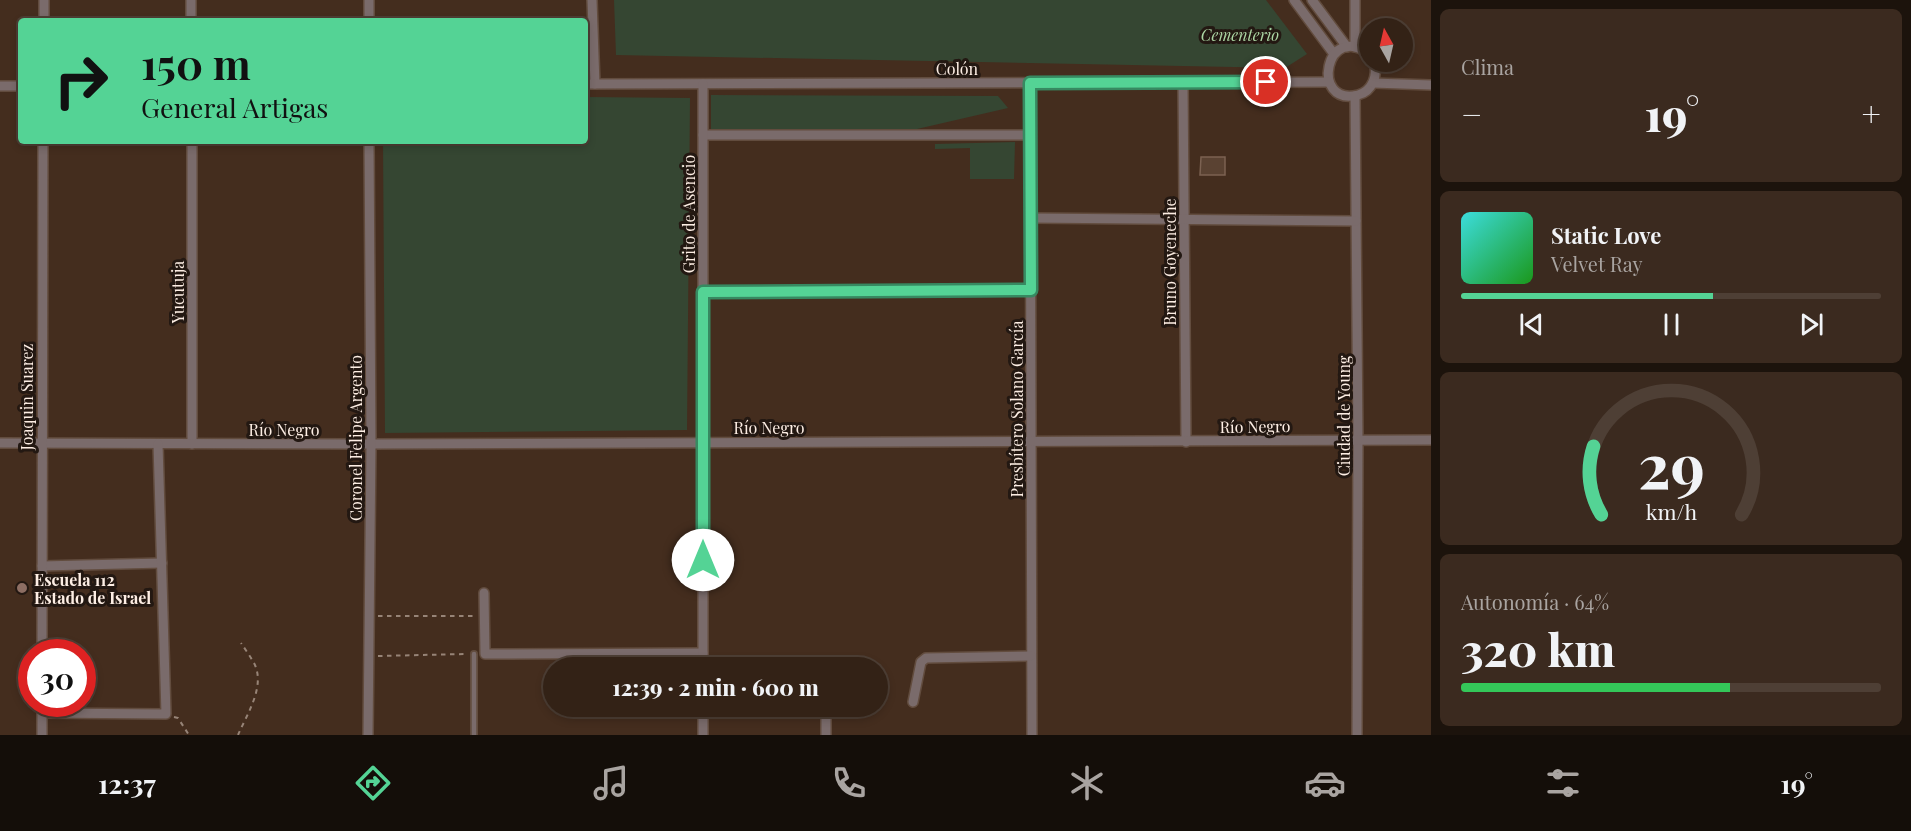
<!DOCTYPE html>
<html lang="es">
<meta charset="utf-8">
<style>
body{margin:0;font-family:"Playfair Display",serif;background:#3b2a1f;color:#f1f3f6;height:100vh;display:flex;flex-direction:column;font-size:22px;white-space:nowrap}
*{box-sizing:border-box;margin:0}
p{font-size:20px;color:#a9a4a1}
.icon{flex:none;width:33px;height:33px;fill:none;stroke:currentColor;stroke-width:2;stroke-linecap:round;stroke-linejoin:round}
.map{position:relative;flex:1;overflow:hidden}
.details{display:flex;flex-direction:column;gap:9px;padding:9px;background:#1c130c;width:480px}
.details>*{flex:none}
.top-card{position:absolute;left:18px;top:18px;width:570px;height:126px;border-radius:6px;box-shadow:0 3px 9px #0003,0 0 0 2px #4e3f35;background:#54d395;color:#111;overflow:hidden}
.needle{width:39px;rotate:352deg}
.tools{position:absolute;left:1359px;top:18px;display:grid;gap:12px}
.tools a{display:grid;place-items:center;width:54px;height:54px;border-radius:50%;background:#332216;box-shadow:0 3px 9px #0003,0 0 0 2px #4e3f35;font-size:30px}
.speed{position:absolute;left:18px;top:639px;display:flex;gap:12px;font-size:30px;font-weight:700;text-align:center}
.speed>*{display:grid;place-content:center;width:78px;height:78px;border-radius:50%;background:#332216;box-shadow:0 3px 9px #0003,0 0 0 2px #4e3f35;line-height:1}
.speed .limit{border:9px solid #d22;background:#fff;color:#111}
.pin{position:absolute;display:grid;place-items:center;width:51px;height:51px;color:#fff;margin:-26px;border:3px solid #fff;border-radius:50%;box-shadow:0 2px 6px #0007}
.me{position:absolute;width:66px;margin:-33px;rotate:0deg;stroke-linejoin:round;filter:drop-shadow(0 0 4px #0008)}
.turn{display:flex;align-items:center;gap:21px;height:126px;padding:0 24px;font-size:27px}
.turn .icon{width:78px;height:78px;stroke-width:2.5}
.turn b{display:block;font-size:42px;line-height:51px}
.big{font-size:45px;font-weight:800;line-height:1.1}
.details .tile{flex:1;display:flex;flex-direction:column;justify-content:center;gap:9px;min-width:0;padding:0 21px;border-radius:9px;background:#3b2a1f}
.details .dial{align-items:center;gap:0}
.dial svg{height:156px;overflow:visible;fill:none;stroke:#4e3f35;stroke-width:7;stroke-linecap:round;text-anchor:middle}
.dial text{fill:#f1f3f6;stroke:none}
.song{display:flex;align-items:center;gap:18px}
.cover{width:72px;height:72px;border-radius:9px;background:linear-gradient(135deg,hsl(180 70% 55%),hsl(120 70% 35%))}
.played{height:6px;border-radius:3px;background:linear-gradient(90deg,#54d395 60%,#4e3f35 60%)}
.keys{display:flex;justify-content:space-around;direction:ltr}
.heat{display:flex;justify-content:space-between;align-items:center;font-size:33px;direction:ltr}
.charge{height:9px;border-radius:4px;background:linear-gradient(90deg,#34c759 64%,#4e3f35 0)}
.trip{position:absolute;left:543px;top:657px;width:345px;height:60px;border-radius:30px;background:#332216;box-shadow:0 3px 9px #0003,0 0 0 2px #4e3f35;font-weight:800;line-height:60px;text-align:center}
.tabs{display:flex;height:96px;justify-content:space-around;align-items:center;background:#140e09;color:#a9a4a1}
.tabs .icon{width:42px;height:42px}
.tabs .selected{color:#54d395}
.tabs b{font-size:27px;color:#f1f3f6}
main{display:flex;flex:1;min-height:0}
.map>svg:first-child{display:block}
</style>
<main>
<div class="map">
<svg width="1431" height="735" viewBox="0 0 1431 735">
<rect width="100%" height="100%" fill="#442d1e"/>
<g fill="#354632">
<path d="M614,0H1266L1307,54L1285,68L616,55Z"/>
<path d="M711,95L998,96L1008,108L917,129L711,131Z"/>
<path d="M585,97L690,98L687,430L385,433L383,141H585Z"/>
<path d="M1015,142L1014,179H970V148L935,149V144Z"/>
</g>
<path fill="#5a4232" stroke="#7c6252" stroke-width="1.5" d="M1201,157H1225V175H1200Z"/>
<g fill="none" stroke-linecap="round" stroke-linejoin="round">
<defs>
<path id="service" d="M474,654V735"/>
<g id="minor">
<path d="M191,0V21"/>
<path d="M592,0L595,84"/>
<path d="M1294,0L1334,54"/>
<path d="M1312,0L1347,47"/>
<path d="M44,21V0"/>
<path d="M369,21V0"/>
<path d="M1355,47V0"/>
<path d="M1370,55C1326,19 1309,107 1358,95C1373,91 1378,75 1374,62"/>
<path d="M1030,83L1032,735"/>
<path d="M1183,83L1186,442"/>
<path d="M1373,83L1431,85"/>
<path d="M585,84L1329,82"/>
<path d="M0,86H21"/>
<path d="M1355,96L1358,440L1357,735"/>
<path d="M703,135H1031"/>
<path d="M192,141V444"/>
<path d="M1031,218L1356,221"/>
<path d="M703,292L1031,290"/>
<path d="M0,443L371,444L1431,440"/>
<path d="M42,566L162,563"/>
<path d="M484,593L485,654L703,653"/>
<path d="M42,652L43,141"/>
<path d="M703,668V84"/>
<path d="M913,702L921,662L926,658L1031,656"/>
<path d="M703,706V735"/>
<path d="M826,706V735"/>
<path d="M42,713L166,714L158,444"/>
<path d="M42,735V704"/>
<path d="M368,735L371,444L369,141"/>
</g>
</defs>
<use href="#service" stroke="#624c3e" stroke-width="8"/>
<use href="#minor" stroke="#624c3e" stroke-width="12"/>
<g stroke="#978477" stroke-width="2" stroke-dasharray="4.5 4.5" stroke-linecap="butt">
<path d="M378,616H474"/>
<path d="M378,656L465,654"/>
<path d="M174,717L178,718L189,735"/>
<path d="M238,735C247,714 266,686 254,663C250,656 245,649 241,643"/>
</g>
<use href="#service" stroke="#7a6b6b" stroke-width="4.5"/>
<use href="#minor" stroke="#7a6b6b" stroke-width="9"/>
</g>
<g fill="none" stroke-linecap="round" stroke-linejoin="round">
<defs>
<path id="route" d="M703,560V292L1031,290L1030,83L1266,82"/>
</defs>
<use href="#route" stroke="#378961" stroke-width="15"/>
<use href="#route" stroke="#54d395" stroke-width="10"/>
</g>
<circle fill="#8d6e63" stroke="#231812" stroke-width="2" cx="22" cy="588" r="6"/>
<g text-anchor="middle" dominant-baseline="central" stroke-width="6" stroke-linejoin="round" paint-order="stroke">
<g font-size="16" font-style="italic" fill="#acd6a4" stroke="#231812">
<text x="1240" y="34">Cementerio</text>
</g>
<g font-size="16" fill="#fdeee4" stroke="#231812">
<text x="957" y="68">Colón</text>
<text transform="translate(688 214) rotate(-90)">Grito de Asencio</text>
<text transform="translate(1169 262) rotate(-90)">Bruno Goyeneche</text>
<text transform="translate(177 292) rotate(-90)">Yucutuja</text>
<text transform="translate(26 397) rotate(-90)">Joaquin Suarez</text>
<text transform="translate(1016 409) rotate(-90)">Presbítero Solano García</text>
<text transform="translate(1343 416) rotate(-90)">Ciudad de Young</text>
<text transform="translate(1255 426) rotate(-1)">Río Negro</text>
<text x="769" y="427">Río Negro</text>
<text x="284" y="429">Río Negro</text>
<text transform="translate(355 438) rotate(-90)">Coronel Felipe Argento</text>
</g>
<g font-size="16" font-weight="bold" fill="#fdeee4" stroke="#231812" text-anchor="start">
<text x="34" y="579">Escuela 112<tspan x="34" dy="18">Estado de Israel</tspan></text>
</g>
</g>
</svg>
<div class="tools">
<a><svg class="needle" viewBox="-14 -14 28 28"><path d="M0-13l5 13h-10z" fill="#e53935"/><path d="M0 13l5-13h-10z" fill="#a9a4a1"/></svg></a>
</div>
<div class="speed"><div class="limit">30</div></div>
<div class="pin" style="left:1266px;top:82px;background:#d93025"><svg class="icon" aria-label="arrive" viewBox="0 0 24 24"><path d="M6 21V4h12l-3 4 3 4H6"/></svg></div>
<svg class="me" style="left:703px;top:560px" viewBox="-20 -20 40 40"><circle r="19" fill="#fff"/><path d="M0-13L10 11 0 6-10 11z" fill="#54d395"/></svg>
<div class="trip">12:39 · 2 min · 600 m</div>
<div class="top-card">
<div class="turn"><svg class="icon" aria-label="right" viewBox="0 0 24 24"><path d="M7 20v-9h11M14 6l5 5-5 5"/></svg><div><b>150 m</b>General Artigas</div></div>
</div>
</div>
<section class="details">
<div class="tile"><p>Clima</p>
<div class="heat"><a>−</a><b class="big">19°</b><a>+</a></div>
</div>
<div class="tile">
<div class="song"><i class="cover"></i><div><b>Static Love</b><p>Velvet Ray</p></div></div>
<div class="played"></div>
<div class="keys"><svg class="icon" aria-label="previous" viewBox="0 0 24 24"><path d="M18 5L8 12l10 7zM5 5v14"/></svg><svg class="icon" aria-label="pause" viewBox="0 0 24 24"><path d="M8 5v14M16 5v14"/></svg><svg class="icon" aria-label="next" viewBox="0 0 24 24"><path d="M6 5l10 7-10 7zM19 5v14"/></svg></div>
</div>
<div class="tile dial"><svg viewBox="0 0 100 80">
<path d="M14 69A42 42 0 1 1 86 69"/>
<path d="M14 69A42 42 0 0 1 10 34" stroke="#54d395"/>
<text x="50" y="56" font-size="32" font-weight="700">29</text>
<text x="50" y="72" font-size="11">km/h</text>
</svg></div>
<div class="tile"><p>Autonomía · 64%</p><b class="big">320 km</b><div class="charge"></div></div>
</section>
</main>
<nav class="tabs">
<b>12:37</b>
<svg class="icon selected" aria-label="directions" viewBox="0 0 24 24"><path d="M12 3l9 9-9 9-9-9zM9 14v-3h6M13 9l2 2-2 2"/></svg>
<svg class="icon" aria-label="music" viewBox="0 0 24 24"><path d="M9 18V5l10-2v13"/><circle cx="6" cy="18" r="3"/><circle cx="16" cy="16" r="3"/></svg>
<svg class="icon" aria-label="phone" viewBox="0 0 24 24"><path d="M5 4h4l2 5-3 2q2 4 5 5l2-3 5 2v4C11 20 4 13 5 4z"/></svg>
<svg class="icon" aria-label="climate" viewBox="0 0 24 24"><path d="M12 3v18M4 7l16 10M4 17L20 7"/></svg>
<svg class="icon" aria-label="car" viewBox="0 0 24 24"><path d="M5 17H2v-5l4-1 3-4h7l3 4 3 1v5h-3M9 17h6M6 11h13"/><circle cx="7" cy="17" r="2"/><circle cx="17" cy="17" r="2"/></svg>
<svg class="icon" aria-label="filters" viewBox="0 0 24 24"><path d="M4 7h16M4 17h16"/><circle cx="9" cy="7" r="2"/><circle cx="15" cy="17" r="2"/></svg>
<b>19°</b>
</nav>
